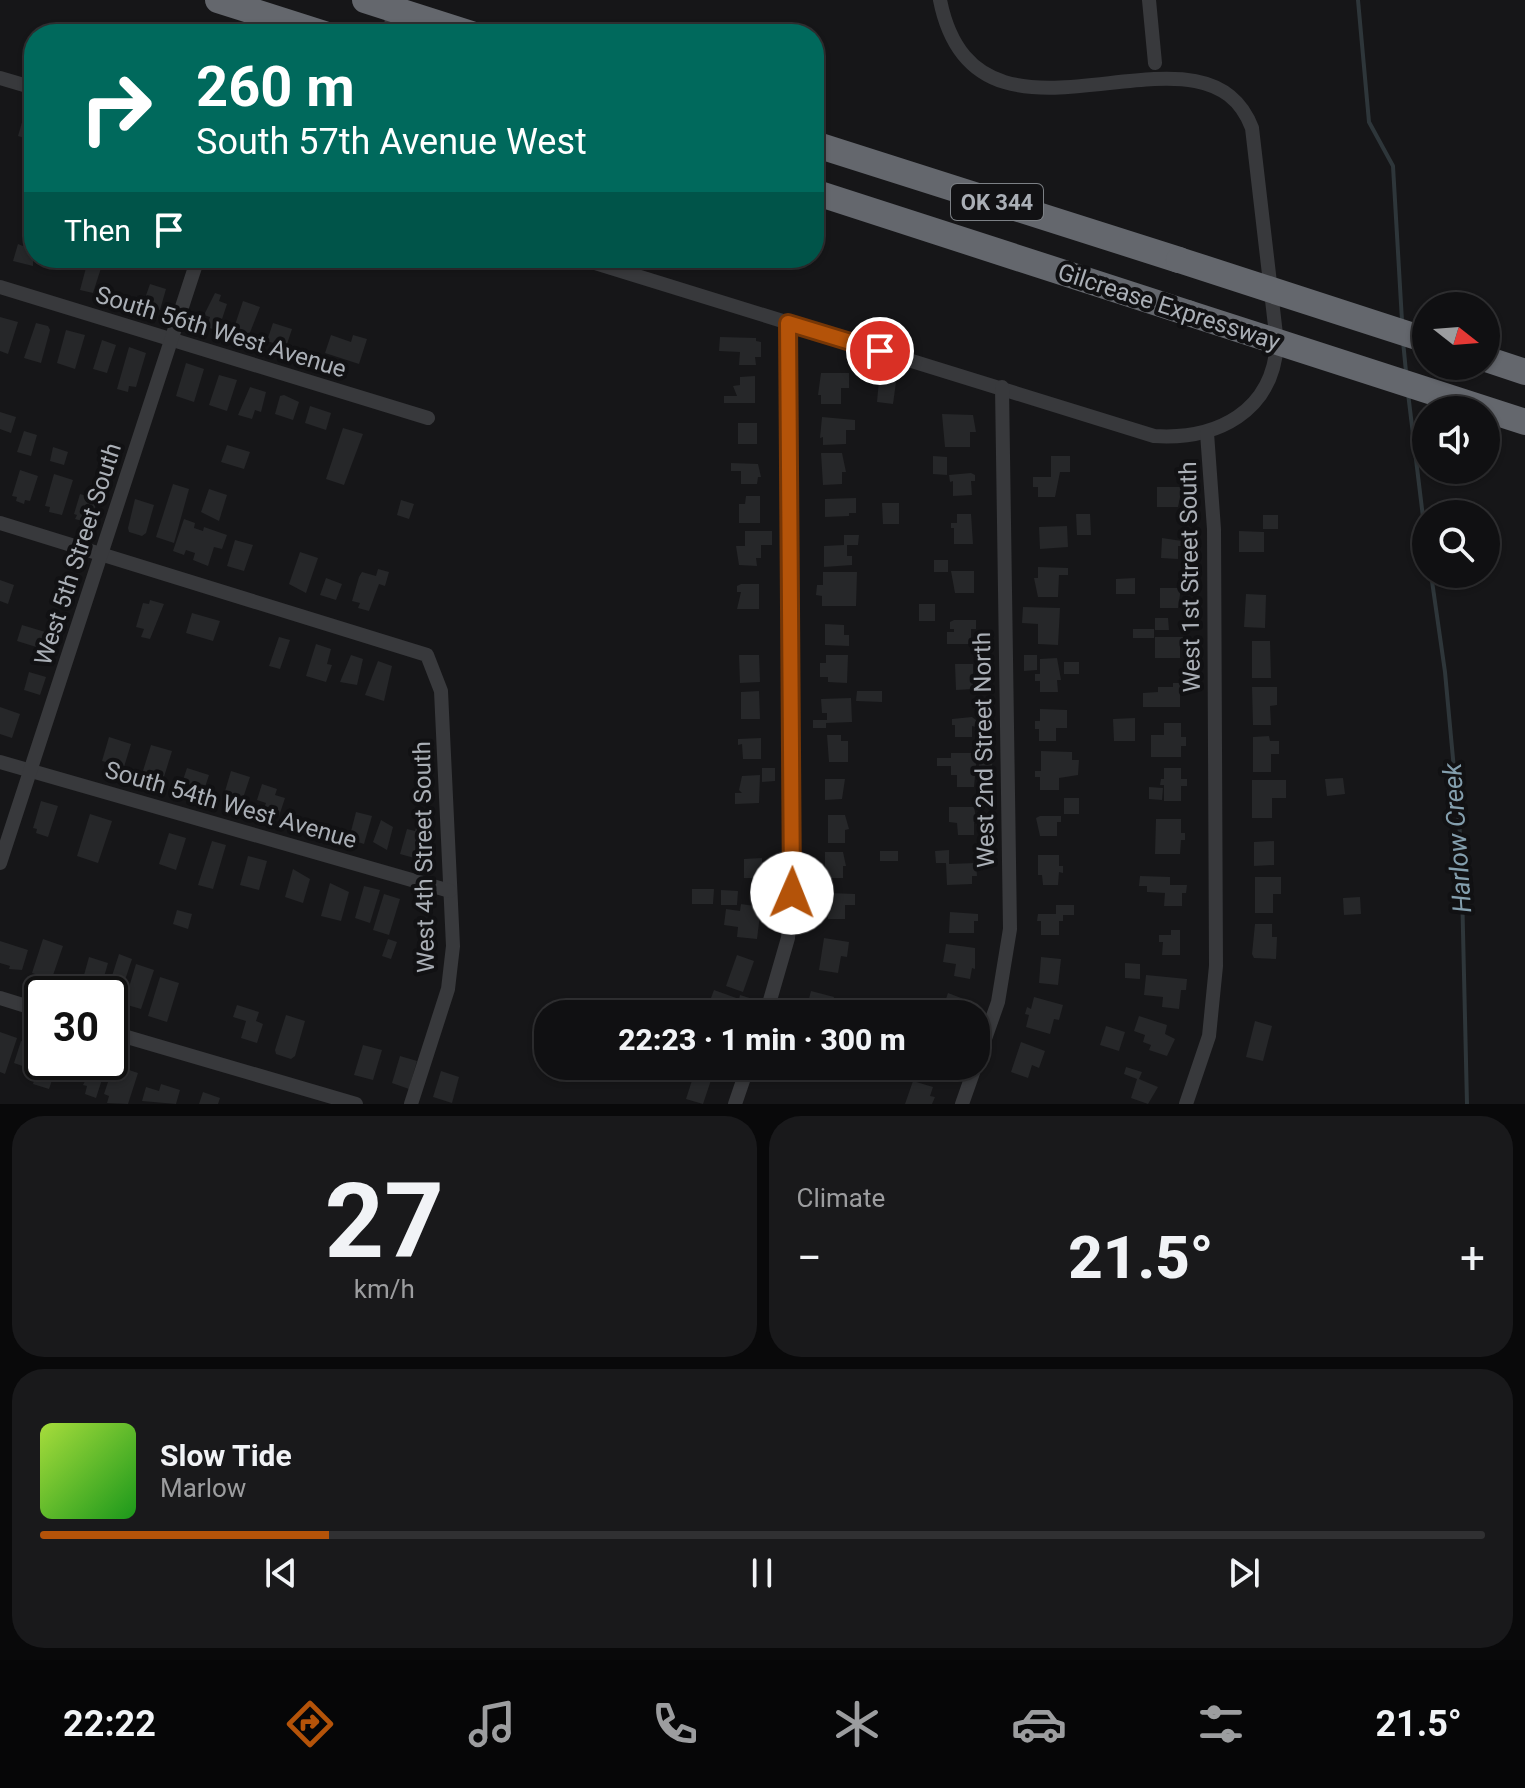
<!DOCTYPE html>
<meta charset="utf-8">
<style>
body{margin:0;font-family:Roboto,sans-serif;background:#19191b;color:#f1f3f6;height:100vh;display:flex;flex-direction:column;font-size:30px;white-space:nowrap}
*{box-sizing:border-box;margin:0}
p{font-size:26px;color:#9c9d9f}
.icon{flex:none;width:44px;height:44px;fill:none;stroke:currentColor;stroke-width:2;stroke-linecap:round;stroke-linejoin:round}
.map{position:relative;height:1104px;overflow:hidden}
.sheet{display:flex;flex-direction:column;gap:12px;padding:12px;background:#09090a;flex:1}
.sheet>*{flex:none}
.top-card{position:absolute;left:24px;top:24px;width:800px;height:244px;border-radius:32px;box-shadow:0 2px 6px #0004,0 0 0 2px #303032;background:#00695c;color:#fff;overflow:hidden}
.needle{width:52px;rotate:107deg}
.buttons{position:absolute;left:1412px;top:292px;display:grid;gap:16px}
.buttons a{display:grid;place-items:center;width:88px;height:88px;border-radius:50%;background:#101012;box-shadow:0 2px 6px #0004,0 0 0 2px #303032;font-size:40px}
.speed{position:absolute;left:24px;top:976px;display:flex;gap:16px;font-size:40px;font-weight:700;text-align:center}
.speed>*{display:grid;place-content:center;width:104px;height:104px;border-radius:50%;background:#101012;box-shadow:0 2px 6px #0004,0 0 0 2px #303032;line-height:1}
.speed .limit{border:4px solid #111;border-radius:12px;background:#fff;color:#111}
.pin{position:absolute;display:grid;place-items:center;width:68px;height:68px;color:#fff;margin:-34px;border:4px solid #fff;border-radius:50%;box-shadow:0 2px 8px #0007}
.me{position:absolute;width:88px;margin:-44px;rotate:1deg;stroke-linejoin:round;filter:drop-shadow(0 0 6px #0008)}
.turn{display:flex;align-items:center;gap:28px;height:168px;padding:0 40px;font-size:36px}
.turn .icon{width:104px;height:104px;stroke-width:2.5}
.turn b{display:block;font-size:56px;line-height:68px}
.then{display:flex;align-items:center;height:76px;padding:0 40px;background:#0003;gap:16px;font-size:30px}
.big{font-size:60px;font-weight:800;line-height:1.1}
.sheet .card{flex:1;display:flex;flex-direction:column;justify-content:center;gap:12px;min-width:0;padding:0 28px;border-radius:32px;background:#19191b}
.sheet .dial{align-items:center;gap:0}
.dial b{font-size:104px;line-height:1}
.song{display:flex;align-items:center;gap:24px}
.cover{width:96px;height:96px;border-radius:12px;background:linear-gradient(135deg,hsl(80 70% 55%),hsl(120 70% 35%))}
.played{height:8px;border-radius:4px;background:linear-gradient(90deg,#b45309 20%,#303032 20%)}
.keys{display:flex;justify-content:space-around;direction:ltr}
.heat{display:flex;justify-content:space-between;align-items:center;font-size:44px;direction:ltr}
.sheet .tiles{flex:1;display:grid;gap:12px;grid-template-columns:1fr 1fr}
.card:last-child{grid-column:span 2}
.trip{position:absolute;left:534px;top:1000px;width:456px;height:80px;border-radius:32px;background:#101012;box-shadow:0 2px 6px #0004,0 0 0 2px #303032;font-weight:800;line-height:80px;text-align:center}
.menu{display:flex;height:128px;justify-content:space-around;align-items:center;background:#060607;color:#9c9d9f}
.menu .icon{width:56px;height:56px}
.menu .selected{color:#b45309}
.menu b{font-size:36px;color:#f1f3f6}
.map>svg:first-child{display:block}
</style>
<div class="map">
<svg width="1525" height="1104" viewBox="0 0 1525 1104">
<rect width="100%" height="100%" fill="#161618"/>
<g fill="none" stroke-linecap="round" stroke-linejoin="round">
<g stroke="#2e363a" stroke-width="4">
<path d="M1358,0L1369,122L1393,166L1402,321"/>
<path d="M1403,341L1406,372"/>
<path d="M1408,393L1426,542"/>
<path d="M1431,574L1445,672L1461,845L1467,1104"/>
</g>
</g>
<g fill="#262729">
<path d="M23,119L34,122V141L18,136Z"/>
<path d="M28,231L34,233L33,266L13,261L18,244L23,246Z"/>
<path d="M87,264L101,268L93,293L80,290Z"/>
<path d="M150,284L166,289L160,310L143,304Z"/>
<path d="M215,293L221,295L219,301L227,304L218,331L207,327L210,317L204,315Z"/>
<path d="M243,301L260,307L247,340L234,336L233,331Z"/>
<path d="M0,317L18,322L8,354L0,351Z"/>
<path d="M36,323L48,326L50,330L41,363L24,358Z"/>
<path d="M273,323L292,329L286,347L267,341Z"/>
<path d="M66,330L85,335L75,369L57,363Z"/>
<path d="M331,335L351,342L353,335L367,339L359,364L325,353Z"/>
<path d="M720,337L756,338V341L761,342V357H755L756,365H739L740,352L719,351Z"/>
<path d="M102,340L116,345L107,373L93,369Z"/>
<path d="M129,347L146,353L136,387L129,386L128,392L117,389Z"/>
<path d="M186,363L204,369L194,402L176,396Z"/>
<path d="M821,373H849V388H841V404H821V395H818Z"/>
<path d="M219,375L237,380L227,411L209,405Z"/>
<path d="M755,376V403H724V396H737L733,386L740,385V377Z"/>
<path d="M879,380L896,382L893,404L877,402Z"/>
<path d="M250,387L266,392L261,412L255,410L252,419L238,415Z"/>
<path d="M284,395L299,402L293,420L275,414L280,396Z"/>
<path d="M310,406L331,413L326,430L305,423Z"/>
<path d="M0,412L16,417L11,433L0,429Z"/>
<path d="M942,414L973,415L976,432H970V447H945Z"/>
<path d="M822,417L855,420V430H846V444L823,445V437L820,438Z"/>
<rect x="738" y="423" width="19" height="21"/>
<path d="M343,428L363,434L344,485L326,479Z"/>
<path d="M24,431L37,435L31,456L17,452Z"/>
<path d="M227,445L250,452L244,469L221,462Z"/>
<path d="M53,447L68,452L64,465L50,461Z"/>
<path d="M821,453H842L846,472H842V484L823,485Z"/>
<path d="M933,456L947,457V475L933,474Z"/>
<path d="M1051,456H1070V472H1060L1055,497H1038V487H1033V477H1051Z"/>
<path d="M731,463L758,464L761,477H758L757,484H741V471H731Z"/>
<path d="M20,470L38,476L30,501L25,500L24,504L16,501L17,497L12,496Z"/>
<path d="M971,473L975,475V481H971L972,495L953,496V481L950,482L949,475Z"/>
<path d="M54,474L73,480L62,515L49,512L50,507L45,506Z"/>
<path d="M173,484L189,489L174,543L156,537Z"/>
<path d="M1157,487H1182L1178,507H1157Z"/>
<path d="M209,489L227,495L219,521L201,512Z"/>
<path d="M80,494L97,499L92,519L87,518L86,522L75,519L77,515L74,514Z"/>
<path d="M746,496H760V523H739V504H745Z"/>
<path d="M856,498V513H849V516L825,517V499Z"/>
<path d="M135,499L154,505L146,533L142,536L129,532L128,528Z"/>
<path d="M401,500L414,504L409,519L397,515Z"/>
<path d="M882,503H899V524H883Z"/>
<path d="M957,514H971L973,544H954V528H951V523H957Z"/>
<path d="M1076,514H1090L1091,535H1077Z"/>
<rect x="1263" y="515" width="15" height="14"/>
<path d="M184,519L195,523L194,528L203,531L204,527L227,535L222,549L214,547L208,566L193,560L195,553L186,550L184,555L173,551Z"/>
<path d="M1067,526L1068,547L1040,549L1039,527Z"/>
<path d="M745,531H772V545H761V558H756L757,566L739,565L736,546H745Z"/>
<path d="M1239,531L1264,532V552H1239Z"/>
<path d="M844,535H859L858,545H847V556H852V565L824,567V546L844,545Z"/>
<path d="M1162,538L1182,541V546H1178V559L1161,558Z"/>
<path d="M235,540L253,545L244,571L227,566Z"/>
<path d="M300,552L318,558L306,593L289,584Z"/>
<rect x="934" y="560" width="14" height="12"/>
<path d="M1038,567L1068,568V575H1059L1058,597H1038L1034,578H1038Z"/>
<path d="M378,569L389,572L385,586L379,584L369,611L358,608L360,603L352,601L359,577L362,572L376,576Z"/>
<path d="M951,571H974V593H955Z"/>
<path d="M823,572H857L856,606H822V596L816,595L817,585H823Z"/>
<path d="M326,578L342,584L336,600L320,595Z"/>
<path d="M1135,578V594H1116V579Z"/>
<path d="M0,580L14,585L8,604L0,601Z"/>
<path d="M741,584H759V609H737L741,592H737V586Z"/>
<path d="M1160,588H1181L1178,608H1160Z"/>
<path d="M1246,594L1266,595L1265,628L1244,627Z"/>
<path d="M150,600L164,604L150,639L141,637L144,629L136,627L143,603L149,604Z"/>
<rect x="919" y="604" width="16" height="17"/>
<path d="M1023,607L1060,608L1058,645L1038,644V624L1022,623Z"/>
<path d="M192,613L220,621L213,641L186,633Z"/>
<path d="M1155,618H1168L1169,630H1155Z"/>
<path d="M954,620H976V629H971V644H947V632H954V629H950V622Z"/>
<path d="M825,624L844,625V635H849V646L825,645Z"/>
<path d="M22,625L52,634L46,650L17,641Z"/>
<rect x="1133" y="629" width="21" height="9"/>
<path d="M279,637L290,640L280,669L269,666Z"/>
<path d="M1155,637H1184V643H1180V658H1155Z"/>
<path d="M1252,641H1270L1271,678H1252Z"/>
<path d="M316,644L331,649L327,664L332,665L326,682L306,676Z"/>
<path d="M351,655L363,659L357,685L340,682Z"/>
<path d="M739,655H759L760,682L740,683Z"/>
<path d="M826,655H848L847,683L828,682V677H820V663H826Z"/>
<path d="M1024,655H1037V670L1024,671Z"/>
<path d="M1057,658L1061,680H1057L1058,692H1040V681H1035V674H1040V659Z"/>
<path d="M378,661L392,666L384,701L365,695Z"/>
<rect x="1064" y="662" width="15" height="12"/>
<path d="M955,664H973V689L956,690Z"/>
<path d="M29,672L46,677L40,695L24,690Z"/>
<path d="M1173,683H1180V707H1143V693L1158,692V687H1173Z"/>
<path d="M1252,687H1277V705L1270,706L1271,725H1253Z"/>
<path d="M759,691L760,719H741V692Z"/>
<path d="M857,691H882V702L856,701Z"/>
<path d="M851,698L852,722L826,723V728H813V720H827V713H822L821,699Z"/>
<path d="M0,707L20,714L12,738L0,734Z"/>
<path d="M1040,709L1067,710V728H1056V741H1039V729H1035V721H1040Z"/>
<path d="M972,717L976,720V727L972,726V737H955V725H952V719Z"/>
<path d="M1135,718V741H1114L1113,719Z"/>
<path d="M1164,723H1181V737H1186V746H1181V757H1151V735H1164Z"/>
<path d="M827,735H841V741H848V762H829Z"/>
<path d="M1269,736L1270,741H1279V754H1271V772H1253V737Z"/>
<path d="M109,737L131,744L124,767L102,761Z"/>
<path d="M761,738V759H743L742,744L738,745V739Z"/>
<path d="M151,745L172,751L163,780L157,779L156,783L145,780L147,776L142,774Z"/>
<path d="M1041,751L1072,752V760H1079L1078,775L1059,778V790H1040V777H1035V771H1041Z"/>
<path d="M951,753H977L974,787H957V775H951V766H937V758H951Z"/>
<path d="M979,754H993L992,766H979Z"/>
<path d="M187,768L209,775L203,793L198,791L196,795L185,791L187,787L181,786Z"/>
<path d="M762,768H775V781L762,782Z"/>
<path d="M1164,768H1181V779H1187V786H1181V801H1164V785H1160L1161,779H1164Z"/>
<path d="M231,771L250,777L241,804L223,798Z"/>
<path d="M760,775L759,803L735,804V793H742L739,790L742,776Z"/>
<path d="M1343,778L1345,794L1327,796L1325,779Z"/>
<path d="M825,779H845L842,799L825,800Z"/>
<path d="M1252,780H1286V798H1272V818H1252Z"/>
<path d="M262,784L277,789L275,795L285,798L279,816L263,811L266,803L257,800Z"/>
<path d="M1149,787L1163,788L1162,800L1149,799Z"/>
<rect x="1064" y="798" width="15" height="16"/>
<path d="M41,801L58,806L48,837L36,833L37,829L33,828Z"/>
<path d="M949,807H974L977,823H974V835H958L957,823L949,822Z"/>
<path d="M356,812L372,816L364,844L349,839Z"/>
<path d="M90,814L112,821L98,863L77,856Z"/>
<path d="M828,815H845L849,829L845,830V843H828Z"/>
<path d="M1040,816H1061V822H1057V836H1040L1036,818Z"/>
<path d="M419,818L431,821L418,859L400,854L407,829L415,831Z"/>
<path d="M1156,819H1181V833H1185V840H1181L1180,854H1155Z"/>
<path d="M381,820L393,827L387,850L373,842Z"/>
<path d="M169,833L186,838L176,870L159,864Z"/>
<path d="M212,841L226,845L213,889L198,885Z"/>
<path d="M1274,841V865L1254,866V842Z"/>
<path d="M949,850V864L976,863L977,876H972V884L947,885L946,863H936L935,851Z"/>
<rect x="880" y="851" width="18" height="10"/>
<path d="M825,852H843L846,866H843V878H825Z"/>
<path d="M1038,855H1059V866H1063V873L1059,872L1058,885H1043L1042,875H1038Z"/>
<path d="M248,856L267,861L259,890L240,885Z"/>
<path d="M762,858V878H744V859Z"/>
<path d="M293,869L310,879L303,903L285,897Z"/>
<path d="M1140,876L1170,877V885H1187L1186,893H1182V906H1164L1165,893L1147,892V886H1139Z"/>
<path d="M1255,877H1281V894H1273V913H1255Z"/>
<path d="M330,883L349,892L341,921L321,916Z"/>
<path d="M364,886L380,890L370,923L355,918Z"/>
<path d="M692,889H714L713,904H692Z"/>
<path d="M721,890L738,891L737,905H721Z"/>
<path d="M828,893L855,894V905H845V919H828Z"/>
<path d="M384,894L400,899L389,935L373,930Z"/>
<path d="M1360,897L1361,914L1344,915L1343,898Z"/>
<path d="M741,904L761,907L757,939L737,937L738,927L724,925L726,909L740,911Z"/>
<path d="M1056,905H1074V915H1063V921H1059V935H1041V921H1037L1038,914H1056Z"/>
<path d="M177,910L192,914L188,929L173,924Z"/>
<path d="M950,912L978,914V921H974V933H949Z"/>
<path d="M1255,924H1272V937H1277L1276,959L1254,958L1252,954Z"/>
<path d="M1171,930H1180V955H1162L1163,942H1159V935H1171Z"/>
<path d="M824,938L849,942L847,957L841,956L838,973L819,970Z"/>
<path d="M43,939L63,946L50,984L37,980L38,975L32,973Z"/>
<path d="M388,939L397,942L391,959L382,956Z"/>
<path d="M0,941L28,950L22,970L9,969L10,966L0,963Z"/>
<path d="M946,944L975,948V969L972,968L970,979L954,976L956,964L943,962Z"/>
<path d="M119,954L132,959L125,980L112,976Z"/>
<path d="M737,955L754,961L743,992L726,986Z"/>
<path d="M89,957L108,963L100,991L81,986Z"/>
<path d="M1041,957L1061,959L1058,985L1039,983Z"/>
<path d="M1125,963L1140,964V979L1125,978Z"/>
<path d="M136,964L154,970L141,1009L124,1004Z"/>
<path d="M1146,975L1187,979L1186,990H1181L1179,1009L1162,1007L1163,997L1144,995Z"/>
<path d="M160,977L179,983L167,1022L148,1016Z"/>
<path d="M714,990L739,999L740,995L756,1000L752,1013L738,1008L733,1014H705Z"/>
<path d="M811,991L834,997L829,1014H805Z"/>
<path d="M948,993L969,1001L964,1014H941Z"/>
<path d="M1034,997L1063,1005L1059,1020L1054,1019L1050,1034L1026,1027L1029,1015L1025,1014L1027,1007L1031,1009Z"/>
<path d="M237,1005L259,1012L256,1021L263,1024L257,1043L241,1038L246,1021L233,1017Z"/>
<path d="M286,1015L305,1021L295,1056L291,1059L276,1054L275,1050Z"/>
<path d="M1139,1016L1167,1025L1165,1034L1175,1039L1167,1056L1149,1050L1151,1045L1143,1042L1145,1035L1134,1031Z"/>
<path d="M1255,1021L1272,1026L1263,1061L1246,1057Z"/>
<path d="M1106,1026L1125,1032L1119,1051L1100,1045Z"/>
<path d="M0,1032L17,1038L5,1074L0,1072Z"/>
<path d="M21,1041L38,1046L31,1069L14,1063Z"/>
<path d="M1021,1042L1045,1051L1039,1068L1032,1065L1028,1078L1011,1072Z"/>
<path d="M363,1045L382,1050L373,1080L354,1075Z"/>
<path d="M41,1056L42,1062H58L49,1089L33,1084Z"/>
<path d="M400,1056L417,1061L409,1089L392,1083Z"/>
<path d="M68,1062H86L80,1079L64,1074Z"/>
<path d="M95,1062L107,1064L96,1098L85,1094L87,1086L83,1085Z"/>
<path d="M1126,1067L1142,1072L1139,1079L1158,1087L1148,1104L1131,1098L1137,1079L1124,1074Z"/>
<path d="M696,1068L713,1074L703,1104L686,1099Z"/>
<path d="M112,1070L127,1075L129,1070L138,1073L128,1104L107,1103L109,1096L104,1094Z"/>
<path d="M441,1071L459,1077L452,1103L433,1097Z"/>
<path d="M913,1081L933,1087L930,1096L935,1097L932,1104H905Z"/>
<path d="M161,1084L180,1090L176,1104L142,1101L146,1087L159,1091Z"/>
<path d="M203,1092L220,1098L218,1104H199Z"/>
</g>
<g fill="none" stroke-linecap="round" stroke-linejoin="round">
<g stroke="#38393c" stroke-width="14">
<path d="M1149,0L1155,63"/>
<path d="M391,6L392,34"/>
<path d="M0,78L34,88"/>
<path d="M579,258L1154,436C1217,440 1273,412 1277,343L1252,128C1204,0 977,184 940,0"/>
<path d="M0,287L428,418"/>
<path d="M0,523L427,655L441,691L453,946L448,989L411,1104"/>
<path d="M0,762L450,891"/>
<path d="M0,863L198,258"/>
<path d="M0,998L42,1011"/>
<path d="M766,1014L788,938L793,874L788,323"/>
<path d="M110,1032L356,1104"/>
<path d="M735,1104L748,1066"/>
<path d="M962,1104L998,1002L1010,929L1002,387"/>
<path d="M1186,1104L1209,1036L1216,966L1214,529L1207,433"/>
</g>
<g stroke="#64676d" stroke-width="26">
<path d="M218,0L324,34"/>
<path d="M814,144L1179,260"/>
<path d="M814,192L1188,313"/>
<path d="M1486,359L1525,372"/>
</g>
<g stroke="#64676d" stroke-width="26">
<path d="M365,0L471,34"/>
<path d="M1179,260L1426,340"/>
<path d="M1188,313L1525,422"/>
</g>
</g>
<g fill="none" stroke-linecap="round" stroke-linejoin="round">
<defs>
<path id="route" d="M792,893L788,323L880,351"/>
</defs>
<use href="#route" stroke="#753606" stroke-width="20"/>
<use href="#route" stroke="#b45309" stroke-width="14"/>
</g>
<g text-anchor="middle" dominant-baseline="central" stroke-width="8" stroke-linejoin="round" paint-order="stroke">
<rect fill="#111113" stroke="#7c8085" stroke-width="2" x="951" y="184" width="92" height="36" rx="6"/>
<g font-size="22" font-weight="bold" fill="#aaafb6">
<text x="997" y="202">OK 344</text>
</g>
<g font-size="24" fill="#aaafb6" stroke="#111113">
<text transform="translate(1169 307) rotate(18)">Gilcrease Expressway</text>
<text transform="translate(221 332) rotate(17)">South 56th West Avenue</text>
<text transform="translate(78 554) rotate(-72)">West 5th Street South</text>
<text transform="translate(1190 577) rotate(-91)">West 1st Street South</text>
<text transform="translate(984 750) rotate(-91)">West 2nd Street North</text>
<text transform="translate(231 805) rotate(16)">South 54th West Avenue</text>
<text transform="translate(424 857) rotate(-91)">West 4th Street South</text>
</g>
<g font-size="26" font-style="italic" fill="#849fae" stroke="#111113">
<text transform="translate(1457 838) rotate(-94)">Harlow Creek</text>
</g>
</g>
</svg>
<div class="buttons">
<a><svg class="needle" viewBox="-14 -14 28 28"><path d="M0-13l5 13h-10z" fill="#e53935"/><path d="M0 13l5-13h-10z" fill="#9c9d9f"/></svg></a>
<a><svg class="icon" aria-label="sound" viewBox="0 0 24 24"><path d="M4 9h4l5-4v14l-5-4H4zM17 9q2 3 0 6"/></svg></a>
<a><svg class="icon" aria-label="search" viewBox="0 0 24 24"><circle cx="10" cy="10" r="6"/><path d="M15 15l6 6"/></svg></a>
</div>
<div class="speed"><div class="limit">30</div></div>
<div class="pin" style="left:880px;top:351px;background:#d93025"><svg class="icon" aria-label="arrive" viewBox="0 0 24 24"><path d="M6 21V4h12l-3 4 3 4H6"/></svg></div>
<svg class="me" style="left:792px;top:893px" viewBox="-20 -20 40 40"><circle r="19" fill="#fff"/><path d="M0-13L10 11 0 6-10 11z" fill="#b45309"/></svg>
<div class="trip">22:23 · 1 min · 300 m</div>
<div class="top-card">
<div class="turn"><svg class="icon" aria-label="right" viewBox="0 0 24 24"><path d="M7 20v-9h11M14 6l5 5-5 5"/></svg><div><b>260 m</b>South 57th Avenue West</div></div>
<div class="then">Then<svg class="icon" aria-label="arrive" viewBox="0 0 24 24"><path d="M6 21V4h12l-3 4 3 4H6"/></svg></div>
</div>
</div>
<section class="sheet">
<div class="tiles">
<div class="card dial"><b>27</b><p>km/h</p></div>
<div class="card"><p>Climate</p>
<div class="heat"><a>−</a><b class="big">21.5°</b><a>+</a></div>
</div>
<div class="card">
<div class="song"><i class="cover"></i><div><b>Slow Tide</b><p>Marlow</p></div></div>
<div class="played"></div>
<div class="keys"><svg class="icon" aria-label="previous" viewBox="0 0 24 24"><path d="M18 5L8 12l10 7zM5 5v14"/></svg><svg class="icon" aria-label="pause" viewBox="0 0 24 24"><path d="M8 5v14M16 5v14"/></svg><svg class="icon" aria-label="next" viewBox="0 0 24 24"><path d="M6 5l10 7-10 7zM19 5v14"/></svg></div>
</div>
</div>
</section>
<nav class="menu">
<b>22:22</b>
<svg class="icon selected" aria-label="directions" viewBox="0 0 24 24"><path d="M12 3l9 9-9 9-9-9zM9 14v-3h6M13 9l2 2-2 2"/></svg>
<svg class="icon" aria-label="music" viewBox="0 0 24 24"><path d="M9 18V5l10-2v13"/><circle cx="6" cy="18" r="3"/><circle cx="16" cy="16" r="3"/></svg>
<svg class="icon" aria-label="phone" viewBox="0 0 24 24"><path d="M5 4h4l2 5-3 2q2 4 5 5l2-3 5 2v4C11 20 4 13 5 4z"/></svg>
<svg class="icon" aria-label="climate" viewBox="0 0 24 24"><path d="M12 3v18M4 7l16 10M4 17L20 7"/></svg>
<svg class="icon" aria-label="car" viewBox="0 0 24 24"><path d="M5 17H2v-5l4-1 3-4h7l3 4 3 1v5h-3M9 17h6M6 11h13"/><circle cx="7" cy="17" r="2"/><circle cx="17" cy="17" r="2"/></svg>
<svg class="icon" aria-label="filters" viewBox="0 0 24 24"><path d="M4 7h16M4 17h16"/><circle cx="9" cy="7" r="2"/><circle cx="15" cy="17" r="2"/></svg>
<b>21.5°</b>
</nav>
